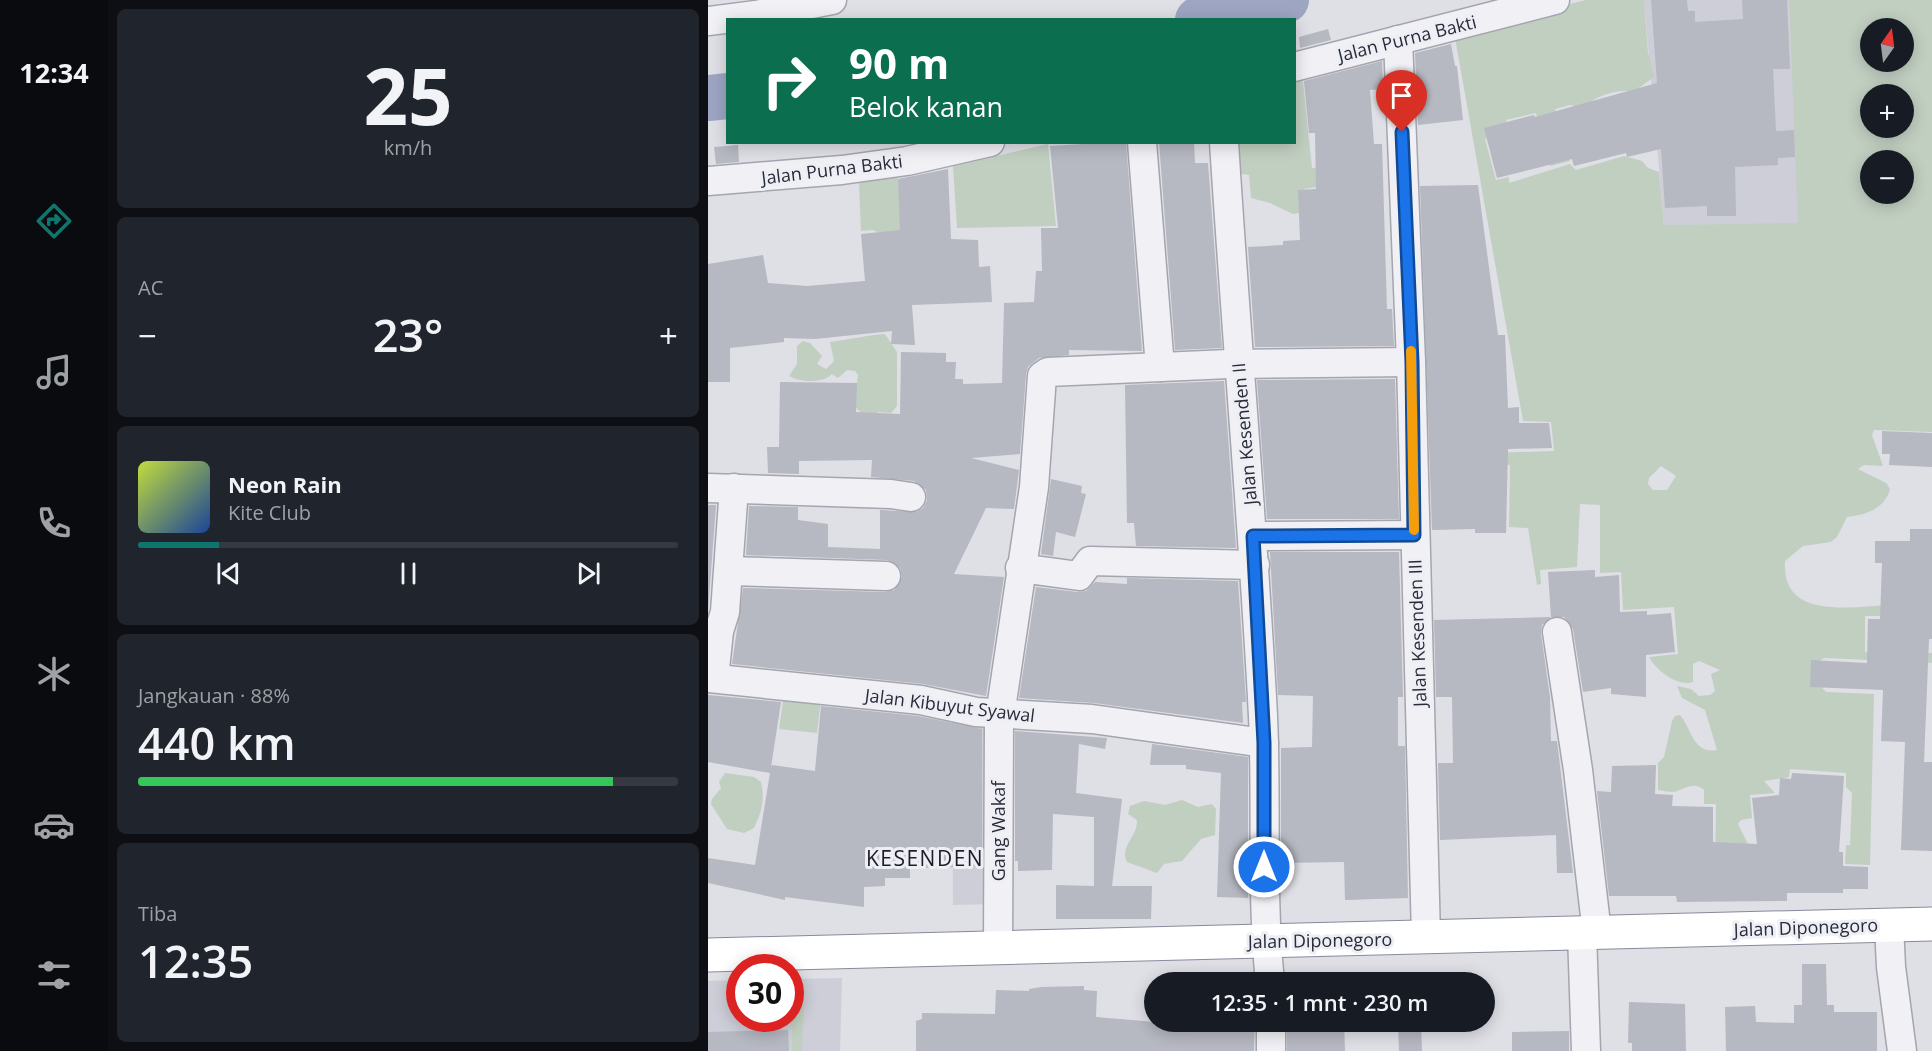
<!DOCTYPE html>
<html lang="id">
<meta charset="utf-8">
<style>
body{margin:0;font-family:"Open Sans",sans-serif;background:#20242c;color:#f1f3f6;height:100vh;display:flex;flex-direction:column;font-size:22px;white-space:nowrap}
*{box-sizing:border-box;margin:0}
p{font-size:20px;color:#9ea1a6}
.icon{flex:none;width:33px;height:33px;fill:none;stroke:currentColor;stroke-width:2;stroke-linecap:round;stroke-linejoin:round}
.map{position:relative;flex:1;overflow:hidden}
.side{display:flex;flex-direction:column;gap:9px;padding:9px;background:#0d0f14;width:600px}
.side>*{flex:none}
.top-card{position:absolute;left:18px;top:18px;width:570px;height:126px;border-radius:0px;box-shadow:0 3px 15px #0003;background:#0b6e4f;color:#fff;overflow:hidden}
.needle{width:39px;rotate:14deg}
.controls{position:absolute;left:1152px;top:18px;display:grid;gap:12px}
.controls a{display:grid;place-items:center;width:54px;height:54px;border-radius:50%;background:#171b24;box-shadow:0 3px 15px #0003;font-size:30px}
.speed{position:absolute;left:18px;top:954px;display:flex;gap:12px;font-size:30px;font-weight:700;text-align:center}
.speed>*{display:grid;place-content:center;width:78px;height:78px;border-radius:50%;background:#171b24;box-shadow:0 3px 15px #0003;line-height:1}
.speed .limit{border:9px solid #d22;background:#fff;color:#111}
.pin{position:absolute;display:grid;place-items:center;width:51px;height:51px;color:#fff;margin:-62px -26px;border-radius:50% 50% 50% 0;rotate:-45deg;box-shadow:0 0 6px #0007}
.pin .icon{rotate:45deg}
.me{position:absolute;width:66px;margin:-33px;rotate:0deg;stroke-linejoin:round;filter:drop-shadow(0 0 4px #0008)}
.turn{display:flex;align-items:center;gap:21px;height:126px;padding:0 24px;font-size:27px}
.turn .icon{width:78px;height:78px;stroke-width:2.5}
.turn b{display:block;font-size:42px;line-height:51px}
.big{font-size:45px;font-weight:600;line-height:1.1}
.side .card{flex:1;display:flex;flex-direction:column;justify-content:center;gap:9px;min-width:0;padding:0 21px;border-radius:9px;background:#20242c}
.side .dial{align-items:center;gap:0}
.dial b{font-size:78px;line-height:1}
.song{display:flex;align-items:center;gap:18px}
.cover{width:72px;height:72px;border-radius:9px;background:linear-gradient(135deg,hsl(70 70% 55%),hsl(220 70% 35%))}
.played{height:6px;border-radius:3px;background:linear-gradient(90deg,#0f766e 15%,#363941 15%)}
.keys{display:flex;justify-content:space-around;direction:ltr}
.heat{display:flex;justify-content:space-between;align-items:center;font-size:33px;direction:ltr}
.charge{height:9px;border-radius:4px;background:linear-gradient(90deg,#34c759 88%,#363941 0)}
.trip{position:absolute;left:436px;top:972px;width:351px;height:60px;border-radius:30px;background:#171b24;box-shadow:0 3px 15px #0003;font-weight:600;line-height:60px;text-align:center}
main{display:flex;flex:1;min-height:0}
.menu{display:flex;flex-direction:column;width:108px;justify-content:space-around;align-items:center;background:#090b0e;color:#9ea1a6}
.menu .icon{width:42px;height:42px}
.menu .selected{color:#0f766e}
.menu b{font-size:27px;color:#f1f3f6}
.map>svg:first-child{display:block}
</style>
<main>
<nav class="menu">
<b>12:34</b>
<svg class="icon selected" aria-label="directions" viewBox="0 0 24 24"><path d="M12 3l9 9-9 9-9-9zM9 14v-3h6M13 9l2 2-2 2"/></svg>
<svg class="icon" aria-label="music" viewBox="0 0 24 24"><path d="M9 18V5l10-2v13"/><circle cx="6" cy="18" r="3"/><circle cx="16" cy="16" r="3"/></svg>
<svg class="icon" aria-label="phone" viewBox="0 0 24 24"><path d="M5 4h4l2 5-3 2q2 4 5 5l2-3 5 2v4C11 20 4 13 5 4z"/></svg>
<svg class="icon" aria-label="climate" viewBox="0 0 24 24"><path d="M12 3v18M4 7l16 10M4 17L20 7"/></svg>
<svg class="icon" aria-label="car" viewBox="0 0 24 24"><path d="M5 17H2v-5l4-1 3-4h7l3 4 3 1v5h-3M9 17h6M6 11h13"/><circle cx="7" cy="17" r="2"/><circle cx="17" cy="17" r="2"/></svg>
<svg class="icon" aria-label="filters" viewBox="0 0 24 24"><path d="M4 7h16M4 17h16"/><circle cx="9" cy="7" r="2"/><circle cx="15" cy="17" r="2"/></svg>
</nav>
<section class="side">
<div class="card dial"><b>25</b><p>km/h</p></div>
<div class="card"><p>AC</p>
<div class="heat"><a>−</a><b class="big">23°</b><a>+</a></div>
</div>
<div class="card">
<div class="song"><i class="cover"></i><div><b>Neon Rain</b><p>Kite Club</p></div></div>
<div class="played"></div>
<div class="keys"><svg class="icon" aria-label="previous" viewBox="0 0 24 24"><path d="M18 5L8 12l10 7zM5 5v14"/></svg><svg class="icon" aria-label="pause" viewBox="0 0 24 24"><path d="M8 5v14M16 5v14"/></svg><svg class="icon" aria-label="next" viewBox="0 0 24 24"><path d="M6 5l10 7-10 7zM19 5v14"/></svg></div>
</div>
<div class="card"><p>Jangkauan · 88%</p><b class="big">440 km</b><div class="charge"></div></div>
<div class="card"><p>Tiba</p><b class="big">12:35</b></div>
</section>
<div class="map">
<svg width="1224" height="1051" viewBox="0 0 1224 1051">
<rect width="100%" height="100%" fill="#dfdfe6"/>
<g fill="#cdced7">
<path d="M936,0H1081L1091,224L956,225Z"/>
<path d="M244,714L284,721L285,904L245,905Z"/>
<path d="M134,978L132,1051H0V981L31,980L32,1018H82L83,979Z"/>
</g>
<g fill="#c1cfc1" fill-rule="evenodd">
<path d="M878,0H936L940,52L946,77L925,92C909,88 886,97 875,108L862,105L847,109L862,161L842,166L828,113L798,120L801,132L777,139L788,180L801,177V183L862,164L868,170L916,156L934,161L940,168L951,172L956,225L1090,223L1081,0H1224V432L1166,430L1164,435L1175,466L1156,465L1150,469L1178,483L1182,489C1177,509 1157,515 1139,517L1129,537L1123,542L1095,546L1077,561C1073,625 1152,604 1190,605V616H1157V652L1224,653V663L1116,658L1106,665L1107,680L1118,692L1166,694L1162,865L1137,864L1138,845H1142L1144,793L1138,787V773L1082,769L1081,777L1056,781L1067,793L1042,795L1044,818L1033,820L1030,824L1043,850L1007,869L1008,804H996V790C987,782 980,787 969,791C964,793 956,791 950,790V763L956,757L964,721L967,716L972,715C983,727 985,755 1009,750L997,710L974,698L969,686L983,689L991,696L1002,695L1007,691L1003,674L1012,670L991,661L985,664V682C969,687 948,670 941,657L970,654L966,607L915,610L913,572L892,573V505L872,504L869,567L832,570L833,584L829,585L820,528L801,527L802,465L781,464L780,453L846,451L843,422L815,421L746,32ZM1162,28H1196V62H1162ZM1162,94H1196V128H1162ZM1162,160H1196V194H1162ZM953,466L968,476L959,490H945L940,484L941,478Z"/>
<path d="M592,78L595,81L604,168L618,167L615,186L596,189L594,212L585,214L562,203L543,198L541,175L527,173L526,143L586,142L587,80Z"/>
<path d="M340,144L348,226L249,228L245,166Z"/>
<path d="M189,174L198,245L165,230L153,231L151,182Z"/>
<path d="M177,334L189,352V406L183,413L170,412L166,418C158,417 151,412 146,405L150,375L147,371L139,370L130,378L124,374C114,384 92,382 81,376L89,364V346L95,341L102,343L114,356L109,364L118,369L126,361L122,342C141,340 158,335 177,334Z"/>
<path d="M76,695L113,699L109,733L71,729Z"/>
<path d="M17,773L46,777L53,782C57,800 54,811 46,828L36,833L19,829L3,804L4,799L13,788L11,782Z"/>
<path d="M474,800L490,807L504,804L508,809L507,835L493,839L474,861L456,864L449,873L419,862C411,846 430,837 429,820L420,814L422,806L436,801L457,805Z"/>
<path d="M96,1000L94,1051H84V1030L79,1019L82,1018L83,1001Z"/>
</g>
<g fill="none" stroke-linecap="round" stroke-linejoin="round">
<g stroke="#9da5c3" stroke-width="46">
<path d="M490,20L578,0"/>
<path d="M0,98L20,96"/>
</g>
</g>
<g fill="#b6b8c2">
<path d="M943,0H979L980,11H987V22L1035,19L1034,0H1079L1082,69H1065L1068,131L1086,130L1087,157L1070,158V165L1027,167L1028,216H999V206L957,208L953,149L919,157L918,153L866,166L864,159L789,178L776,128L826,115L827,117L949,83Z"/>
<path d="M620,29L623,40L592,48L591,37Z"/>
<path d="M743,44L747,66H749L755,120L710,125L707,53Z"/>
<path d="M674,61L675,89L662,90L666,144H674L679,309H684L686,346L547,347L540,247L575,245V241L592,240L590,190L608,189L607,133H601L596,81Z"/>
<path d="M407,142H418L434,351L361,350V355L331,358L320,367L318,374L312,454L263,458L311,470L306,509L278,508L246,574L296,577L278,696L215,684L24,664L35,588L177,592L186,590L194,577L192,568L179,560L38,555L41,506L90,507V520L120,524V547L172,549V510L208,512L215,508L219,500L218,490L206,481L163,477L164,460L91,461V474L60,473L59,447H71L72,382L149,383L148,412L192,414L193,352L238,353V362H248L247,379H255V384L294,383L296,303L326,302L328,271H334L333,228H350L342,146Z"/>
<path d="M451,142H486L487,163H500L514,348L467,350Z"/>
<path d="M30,145L31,162L8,164L6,147Z"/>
<path d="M240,169L243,239L270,240L271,267L282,266L284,302L204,305L207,345L183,344L184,331L107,339L76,338V342L22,348V382H0V264L55,255L60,283L99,286L157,281L153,234L192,230L190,179Z"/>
<path d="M770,185L790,335H797L800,408L811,407V423H841L844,448L800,449L798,533H767V529L724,530L712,186Z"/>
<path d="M687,379L691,519H559L549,380Z"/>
<path d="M516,381L528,548L428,546L426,523H419L417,385Z"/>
<path d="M1174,431L1224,433V467L1181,465L1182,454H1174Z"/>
<path d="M343,479L374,486L373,493L378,494L367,537L348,532L345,556L333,554Z"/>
<path d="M0,505H8L0,611Z"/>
<path d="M1202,529H1224V639H1221L1216,762H1224V851L1193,850L1197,742L1173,741L1175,690L1102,687L1103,660L1159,663L1160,619H1172L1174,563H1167V541H1202Z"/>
<path d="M562,552H691L695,697H690V746H697L700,898L637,900L636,862L573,863V748L604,747L605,696L570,695Z"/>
<path d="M887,570V577L911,575L912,612L939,611V615L963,613L967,652L938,655V697L903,694V688L875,692L865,629L856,617H843L840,572Z"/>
<path d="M419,578L530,581L538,702H534L535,723L386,703L311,698L328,587L369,592L378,591L387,582L419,584Z"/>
<path d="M843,617L834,625L833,634L842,697L843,741H849L865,873H849L848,835L732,840L730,763H745L744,697H728L726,620Z"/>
<path d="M0,695L73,702L63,767L64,765L107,771L113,706L210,716L274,729V862H269L268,867L202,868V878H177V886L156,887V907L77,897V900L0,883V858L47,865L62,773L0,762Z"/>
<path d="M307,731L399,738L397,749L371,744L368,793L414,799L404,886H444L443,919H348V885L386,886V817L345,814L344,870L310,871V861H307Z"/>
<path d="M444,744L540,757V898L509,897L513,773L478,769V765H442Z"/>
<path d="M948,765L947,794L965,795L964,806L1005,807V842L1049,844L1044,798L1071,795L1072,778L1083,779L1084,773L1136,776L1131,852H1135V866L1160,867V889H1135V893H1079V901L969,902L968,896H901L889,791L903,792L904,766Z"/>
<path d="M1094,964H1118L1119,1005H1126V1012H1169V1051H1018L1017,1007L1047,1006L1048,1022L1086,1023V1005H1094Z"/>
<path d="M376,986V990L389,991L388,1017L447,1022H547L546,1051H208V1021L214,1019V1013L287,1014L288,990L321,991V989L333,987Z"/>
<path d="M921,1002L977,1004L978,1051H924V1043H920Z"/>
<path d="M579,1022H636L637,1051H579Z"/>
<path d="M690,1022H713L714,1051H691Z"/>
<path d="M80,1030L81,1051H0V1032Z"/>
<path d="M861,1031V1051H804V1032Z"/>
</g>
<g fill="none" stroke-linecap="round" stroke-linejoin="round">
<defs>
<g id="street">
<path d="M0,21L48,15L124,0"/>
<path d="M690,40L703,362L718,937"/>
<path d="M586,67L847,0"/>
<path d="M434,142L452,367"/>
<path d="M516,142C528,334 545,525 555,716C559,805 553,894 562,982"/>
<path d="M0,181L134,170L199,161L282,142"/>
<path d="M0,488L183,494L203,497"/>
<path d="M545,536L706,535"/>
<path d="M312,568L371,576L382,561L547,565"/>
<path d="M21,571L178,576"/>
<path d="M849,632L870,770L889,933"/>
<path d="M0,678L213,700L268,712L384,719L556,743"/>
<path d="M6,678L11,631L17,612L26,488"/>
<path d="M1181,925L1183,967L1194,1051"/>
<path d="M874,933L878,1051"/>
<path d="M290,948L291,722L326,487L334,376L340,372L521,364L703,362"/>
<path d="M563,1022V1051"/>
</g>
<path id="highway" d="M0,955L1224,924"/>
</defs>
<use href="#street" stroke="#a5a5af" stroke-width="31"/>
<use href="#highway" stroke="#888a9b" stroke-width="35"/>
<use href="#street" stroke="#f1f1f5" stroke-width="28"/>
<use href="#highway" stroke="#fff" stroke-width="33"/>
</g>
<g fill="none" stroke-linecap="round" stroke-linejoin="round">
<defs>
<path id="route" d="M556,867V743L545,536L706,535L704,362L694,132"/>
</defs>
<use href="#route" stroke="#114b97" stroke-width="15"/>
<use href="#route" stroke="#1a73e8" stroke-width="10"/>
<path stroke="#f59e0b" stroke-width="10" d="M703,351L706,530"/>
</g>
<g text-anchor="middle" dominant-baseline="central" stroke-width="6" stroke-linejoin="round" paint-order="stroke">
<g font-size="18" fill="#292b3b" stroke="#eeeff4">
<text transform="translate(699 38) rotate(-14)">Jalan Purna Bakti</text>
<text transform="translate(124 169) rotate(-7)">Jalan Purna Bakti</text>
<text transform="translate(536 434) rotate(-95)">Jalan Kesenden II</text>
<text transform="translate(709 633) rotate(-92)">Jalan Kesenden III</text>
<text transform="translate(242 705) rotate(7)">Jalan Kibuyut Syawal</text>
<text transform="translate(290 831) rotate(-90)">Gang Wakaf</text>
<text transform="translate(1098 927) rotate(-2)">Jalan Diponegoro</text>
<text transform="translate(612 940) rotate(-1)">Jalan Diponegoro</text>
</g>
<g font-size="21" letter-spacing="1.5" fill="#1b1d2c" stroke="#eeeff4">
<text x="217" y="858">KESENDEN</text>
</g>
</g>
</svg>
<div class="controls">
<a><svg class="needle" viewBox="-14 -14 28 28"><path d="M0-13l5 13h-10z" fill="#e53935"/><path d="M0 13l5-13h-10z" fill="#9ea1a6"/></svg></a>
<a>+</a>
<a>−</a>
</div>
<div class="speed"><div class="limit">30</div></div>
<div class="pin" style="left:694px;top:132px;background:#d93025"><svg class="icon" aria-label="arrive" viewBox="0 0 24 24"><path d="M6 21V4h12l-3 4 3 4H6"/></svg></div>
<svg class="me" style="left:556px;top:867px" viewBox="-20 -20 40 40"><circle r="17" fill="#1a73e8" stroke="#fff" stroke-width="3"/><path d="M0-11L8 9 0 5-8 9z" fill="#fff"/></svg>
<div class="trip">12:35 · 1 mnt · 230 m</div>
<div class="top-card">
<div class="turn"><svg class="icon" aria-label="right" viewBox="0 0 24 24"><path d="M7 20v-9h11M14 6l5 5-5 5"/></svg><div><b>90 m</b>Belok kanan</div></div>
</div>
</div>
</main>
